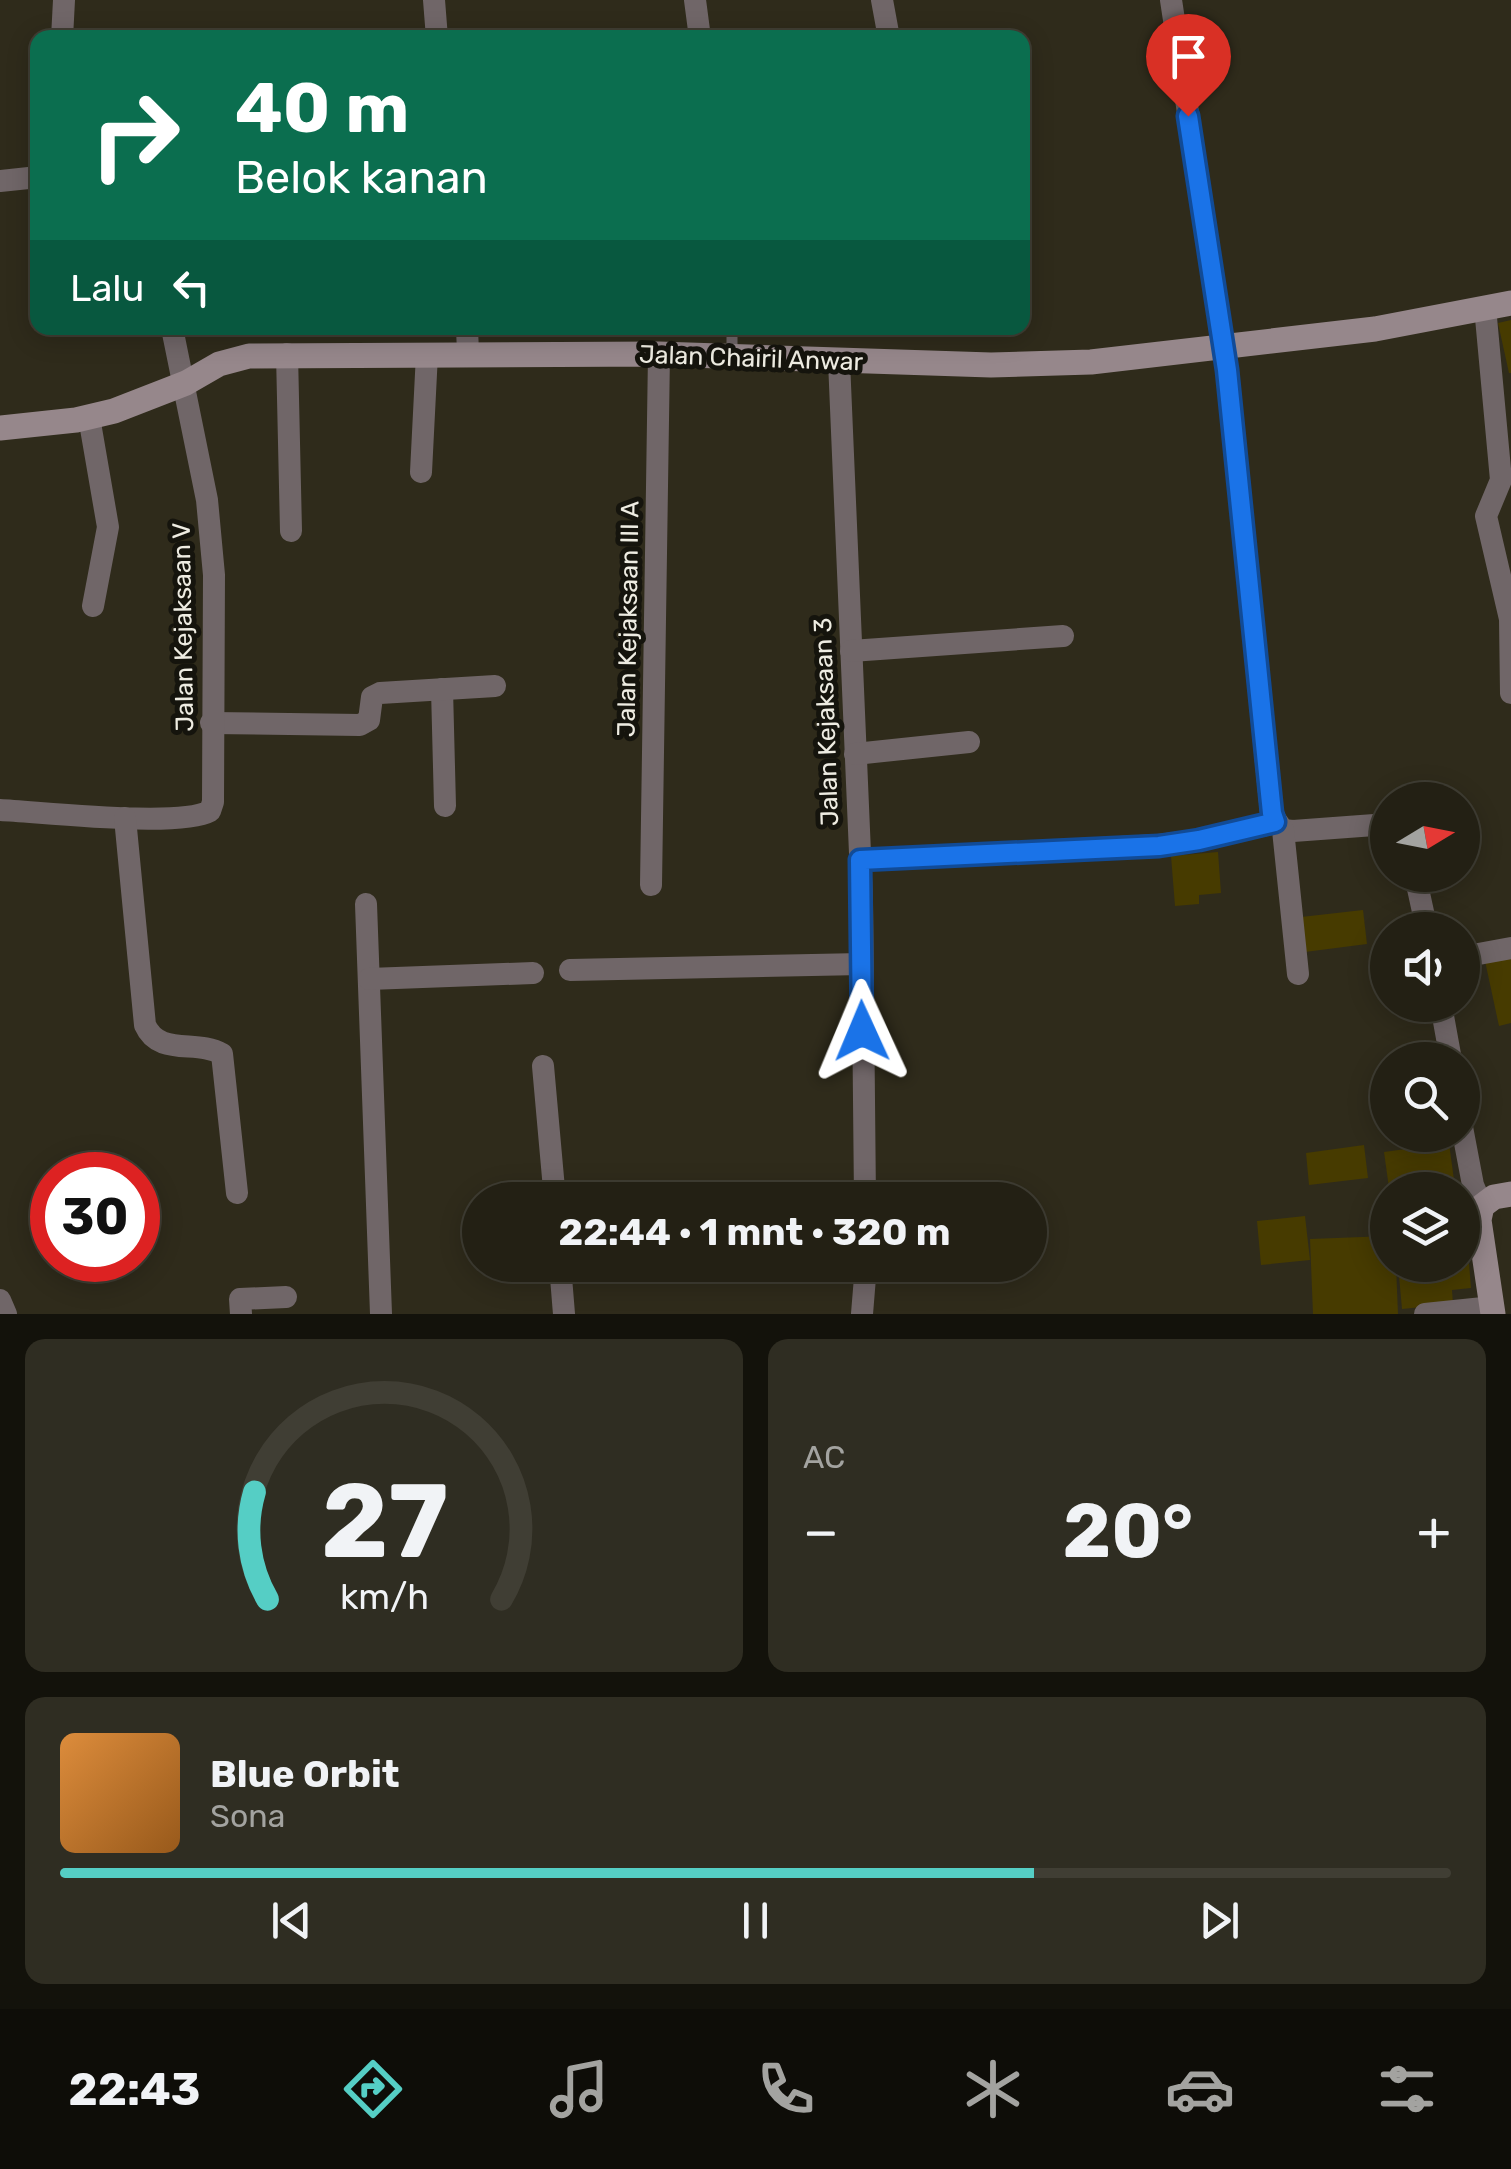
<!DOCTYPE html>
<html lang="id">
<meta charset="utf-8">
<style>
body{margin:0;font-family:Rubik,sans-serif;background:#2f2d22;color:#f1f3f6;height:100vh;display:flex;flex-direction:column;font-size:38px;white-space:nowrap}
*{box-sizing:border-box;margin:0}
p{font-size:32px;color:#a3a3a0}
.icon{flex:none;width:55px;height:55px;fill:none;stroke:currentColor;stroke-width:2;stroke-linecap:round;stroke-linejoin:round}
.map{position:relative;height:1314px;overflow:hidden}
.details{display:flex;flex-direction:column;gap:25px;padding:25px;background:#13120b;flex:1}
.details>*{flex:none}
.guide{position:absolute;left:30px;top:30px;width:1000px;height:305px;border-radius:20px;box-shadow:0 5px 25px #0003,0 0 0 2px #403e34;background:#0b6e4f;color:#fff;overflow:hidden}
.needle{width:65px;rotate:80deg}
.buttons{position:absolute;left:1370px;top:782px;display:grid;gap:20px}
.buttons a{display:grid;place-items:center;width:110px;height:110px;border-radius:50%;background:#232014;box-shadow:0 5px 25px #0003,0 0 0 2px #403e34;font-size:50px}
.speed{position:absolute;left:30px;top:1152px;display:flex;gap:20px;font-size:50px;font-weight:700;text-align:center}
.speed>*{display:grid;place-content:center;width:130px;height:130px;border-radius:50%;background:#232014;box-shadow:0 5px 25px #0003,0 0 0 2px #403e34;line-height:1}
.speed .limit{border:15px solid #d22;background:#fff;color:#111}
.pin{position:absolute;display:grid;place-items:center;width:85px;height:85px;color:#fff;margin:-102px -42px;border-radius:50% 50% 50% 0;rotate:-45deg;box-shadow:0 0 10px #0007}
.pin .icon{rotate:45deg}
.me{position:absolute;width:110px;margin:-55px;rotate:359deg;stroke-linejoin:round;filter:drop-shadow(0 0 8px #0008)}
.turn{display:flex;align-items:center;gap:35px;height:210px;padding:0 40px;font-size:45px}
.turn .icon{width:130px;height:130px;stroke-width:2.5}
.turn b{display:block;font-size:70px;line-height:85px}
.then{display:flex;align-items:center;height:95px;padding:0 40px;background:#0003;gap:20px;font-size:38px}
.big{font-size:75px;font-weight:700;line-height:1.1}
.details .widget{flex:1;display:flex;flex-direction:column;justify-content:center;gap:15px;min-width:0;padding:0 35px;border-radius:20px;background:#2f2d22}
.details .dial{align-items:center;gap:0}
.dial svg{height:260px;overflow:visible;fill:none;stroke:#403e34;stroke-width:7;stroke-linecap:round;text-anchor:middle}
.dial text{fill:#f1f3f6;stroke:none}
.song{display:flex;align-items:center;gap:30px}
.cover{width:120px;height:120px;border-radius:15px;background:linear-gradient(135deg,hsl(30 70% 55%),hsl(30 70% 35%))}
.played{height:10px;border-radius:5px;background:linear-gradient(90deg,#55cec5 70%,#403e34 70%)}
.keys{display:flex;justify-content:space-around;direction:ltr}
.heat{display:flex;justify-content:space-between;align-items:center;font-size:55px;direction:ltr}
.details .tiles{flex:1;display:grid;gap:25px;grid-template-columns:1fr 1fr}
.widget:last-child{grid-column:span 2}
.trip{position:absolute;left:462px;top:1182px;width:585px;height:100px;border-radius:50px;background:#232014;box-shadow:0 5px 25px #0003,0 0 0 2px #403e34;font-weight:700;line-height:100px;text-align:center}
.tab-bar{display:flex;height:160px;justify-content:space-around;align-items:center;background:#0e0d08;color:#a3a3a0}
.tab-bar .icon{width:70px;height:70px}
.tab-bar .current{color:#55cec5}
.tab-bar b{font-size:45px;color:#f1f3f6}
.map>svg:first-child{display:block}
</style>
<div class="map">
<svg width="1511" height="1314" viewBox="0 0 1511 1314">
<rect width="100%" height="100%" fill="#2f2b1b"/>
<g fill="#473b00">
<path d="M1511,320V373H1509L1498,323Z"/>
<path d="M1218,852L1221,893L1199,895V904L1175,906L1171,856Z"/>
<path d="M1363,910L1367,944L1305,952L1301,917Z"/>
<path d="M1511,956V1023L1499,1026L1485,961Z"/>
<path d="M1449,1143L1454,1180L1389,1188L1384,1152Z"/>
<path d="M1364,1145L1368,1178L1309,1185L1306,1153Z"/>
<path d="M1305,1216L1310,1260L1261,1265L1257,1221Z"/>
<path d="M1388,1236V1265H1396L1398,1314H1313L1310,1239Z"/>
<path d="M1467,1239L1471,1288L1452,1290L1453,1304L1402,1309L1398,1265H1462V1240Z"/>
</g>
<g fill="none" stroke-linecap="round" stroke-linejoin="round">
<path stroke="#706668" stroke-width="11" d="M732,328V355"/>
<g stroke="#706668" stroke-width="22">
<path d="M434,0L437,38"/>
<path d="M695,0L700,38"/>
<path d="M882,0L889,38"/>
<path d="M1171,0L1227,371L1271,813L1283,830L1293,831L1388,824"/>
<path d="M62,38L64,0"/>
<path d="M0,181L38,177"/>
<path d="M1485,307L1501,480L1486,516L1510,619L1511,693"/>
<path d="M467,328L468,353"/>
<path d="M287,354L291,531"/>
<path d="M839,361L862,900L865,1200"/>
<path d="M89,417L108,527L93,606"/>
<path d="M421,472L427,354"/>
<path d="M851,651L1063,636"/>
<path d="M442,689L445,806"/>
<path d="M211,723L360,725L369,720L372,697L380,693L495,686"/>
<path d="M855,754L969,742"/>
<path d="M0,810C42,812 179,828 210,811L213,802L214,575L207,500L172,328"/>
<path d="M125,818L145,1025C159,1057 197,1039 222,1054L237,1193"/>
<path d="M1283,830L1298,974"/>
<path d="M860,860L1159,845L1199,840L1275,823"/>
<path d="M1415,875L1427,930"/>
<path d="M651,885L659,354"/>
<path d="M366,904L381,1314"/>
<path d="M1462,957L1511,948"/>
<path d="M570,970L862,964"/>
<path d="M369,979L533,973"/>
<path d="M1441,1005L1451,1060"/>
<path d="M543,1066L555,1200"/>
<path d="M1462,1127L1473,1185L1482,1206"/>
<path d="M560,1265L564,1314"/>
<path d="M866,1271L975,1273"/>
<path d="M0,1300L6,1314"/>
<path d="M241,1314L240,1299L286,1297"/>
<path d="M862,1314L866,1265"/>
<path d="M1425,1314L1493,1307"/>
</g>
<g stroke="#96878b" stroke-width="25">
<path d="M0,428L76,420L114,411L186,383L219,364L249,356L659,354L991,365L1091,362L1375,329L1511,303"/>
<path d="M1493,1314L1479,1220L1482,1206L1494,1197L1511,1194"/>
</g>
</g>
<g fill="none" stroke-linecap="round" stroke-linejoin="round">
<defs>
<path id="route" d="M862,1031L860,860L1159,846L1199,840L1275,822L1272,813L1227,370L1188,116"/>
</defs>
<use href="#route" stroke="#114b97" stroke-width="25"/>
<use href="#route" stroke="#1a73e8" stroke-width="18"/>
</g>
<g text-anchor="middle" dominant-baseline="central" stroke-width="10" stroke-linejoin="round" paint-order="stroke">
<g font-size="25" fill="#eeece2" stroke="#15140d">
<text transform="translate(751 358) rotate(2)">Jalan Chairil Anwar</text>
<text transform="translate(628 619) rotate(-89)">Jalan Kejaksaan III A</text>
<text transform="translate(183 627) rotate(-91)">Jalan Kejaksaan V</text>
<text transform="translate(826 722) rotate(-92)">Jalan Kejaksaan 3</text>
</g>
</g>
</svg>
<div class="buttons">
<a><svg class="needle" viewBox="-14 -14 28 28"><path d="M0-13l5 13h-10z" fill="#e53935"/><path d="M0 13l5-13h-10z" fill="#a3a3a0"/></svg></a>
<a><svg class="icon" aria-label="sound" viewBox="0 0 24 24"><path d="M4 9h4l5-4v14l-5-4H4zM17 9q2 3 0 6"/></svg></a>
<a><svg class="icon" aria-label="search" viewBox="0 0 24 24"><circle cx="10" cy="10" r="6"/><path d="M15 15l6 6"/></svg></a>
<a><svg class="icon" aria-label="layers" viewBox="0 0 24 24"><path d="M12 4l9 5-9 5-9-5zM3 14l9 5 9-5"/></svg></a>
</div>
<div class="speed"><div class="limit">30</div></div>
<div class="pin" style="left:1188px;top:116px;background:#d93025"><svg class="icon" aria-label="arrive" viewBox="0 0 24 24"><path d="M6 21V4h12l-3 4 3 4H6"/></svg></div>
<svg class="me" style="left:862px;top:1031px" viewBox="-20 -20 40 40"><path d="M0-17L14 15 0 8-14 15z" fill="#1a73e8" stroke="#fff" stroke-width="4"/></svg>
<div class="trip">22:44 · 1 mnt · 320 m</div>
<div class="guide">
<div class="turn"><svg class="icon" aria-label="right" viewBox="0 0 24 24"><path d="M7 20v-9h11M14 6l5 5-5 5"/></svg><div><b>40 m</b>Belok kanan</div></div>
<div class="then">Lalu<svg class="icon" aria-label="left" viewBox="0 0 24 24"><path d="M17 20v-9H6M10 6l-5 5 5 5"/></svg></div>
</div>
</div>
<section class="details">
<div class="tiles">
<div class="widget dial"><svg viewBox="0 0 100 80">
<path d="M14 69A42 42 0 1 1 86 69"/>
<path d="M14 69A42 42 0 0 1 10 36" stroke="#55cec5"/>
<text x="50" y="56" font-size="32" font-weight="700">27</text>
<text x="50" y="72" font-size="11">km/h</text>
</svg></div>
<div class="widget"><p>AC</p>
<div class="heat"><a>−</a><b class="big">20°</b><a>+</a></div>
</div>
<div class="widget">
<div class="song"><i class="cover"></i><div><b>Blue Orbit</b><p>Sona</p></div></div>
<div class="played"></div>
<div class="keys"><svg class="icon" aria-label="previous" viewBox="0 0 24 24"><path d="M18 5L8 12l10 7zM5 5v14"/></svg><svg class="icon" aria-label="pause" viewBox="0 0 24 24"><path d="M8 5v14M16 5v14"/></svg><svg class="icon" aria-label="next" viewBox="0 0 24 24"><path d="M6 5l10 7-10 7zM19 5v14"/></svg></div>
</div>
</div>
</section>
<nav class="tab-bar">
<b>22:43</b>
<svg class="icon current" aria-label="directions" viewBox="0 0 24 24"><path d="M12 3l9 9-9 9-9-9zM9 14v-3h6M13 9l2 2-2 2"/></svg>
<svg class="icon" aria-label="music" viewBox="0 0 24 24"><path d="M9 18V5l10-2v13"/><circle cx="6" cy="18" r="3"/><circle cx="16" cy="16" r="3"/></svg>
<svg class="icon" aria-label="phone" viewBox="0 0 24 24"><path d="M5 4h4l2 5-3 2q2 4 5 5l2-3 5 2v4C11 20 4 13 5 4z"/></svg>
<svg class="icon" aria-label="climate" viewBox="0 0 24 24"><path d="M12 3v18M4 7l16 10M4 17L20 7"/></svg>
<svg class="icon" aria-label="car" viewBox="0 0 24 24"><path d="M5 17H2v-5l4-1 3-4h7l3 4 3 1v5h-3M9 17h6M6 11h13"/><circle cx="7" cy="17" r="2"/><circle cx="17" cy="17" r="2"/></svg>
<svg class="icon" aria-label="filters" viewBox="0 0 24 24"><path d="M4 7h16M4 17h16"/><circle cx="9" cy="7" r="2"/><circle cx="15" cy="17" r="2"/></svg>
</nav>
